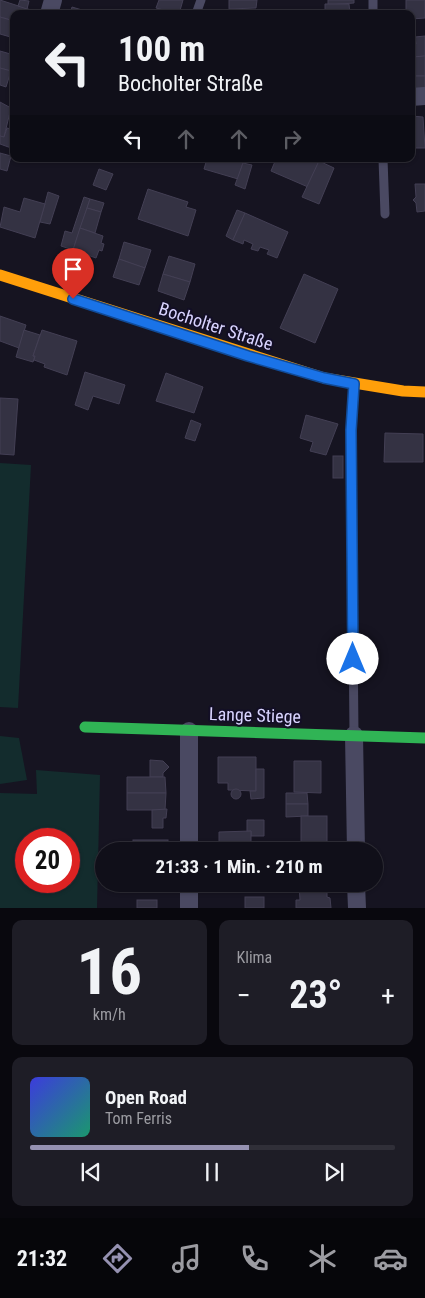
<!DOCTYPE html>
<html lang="de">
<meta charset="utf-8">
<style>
body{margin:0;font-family:"Roboto Condensed",sans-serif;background:#1e1d26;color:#f1f3f6;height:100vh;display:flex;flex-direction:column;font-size:19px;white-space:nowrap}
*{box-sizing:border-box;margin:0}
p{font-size:16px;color:#9c9ca2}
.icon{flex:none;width:28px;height:28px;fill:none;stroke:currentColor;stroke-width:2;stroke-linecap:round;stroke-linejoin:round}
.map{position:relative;height:908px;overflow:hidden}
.drawer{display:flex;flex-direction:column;gap:12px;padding:12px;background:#09080e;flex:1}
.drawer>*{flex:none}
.hud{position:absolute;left:10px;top:10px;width:405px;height:152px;border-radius:10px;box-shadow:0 1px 4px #0004,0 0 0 1px #302f38;background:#100f19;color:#f1f3f6;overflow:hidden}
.speed{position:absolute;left:15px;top:828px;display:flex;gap:10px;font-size:25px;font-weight:700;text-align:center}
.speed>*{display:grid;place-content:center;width:65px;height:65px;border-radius:50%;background:#100f19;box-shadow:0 1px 4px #0004,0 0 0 1px #302f38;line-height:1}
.speed .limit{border:8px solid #d22;background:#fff;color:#111}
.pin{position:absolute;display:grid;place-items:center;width:42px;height:42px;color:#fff;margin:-51px -21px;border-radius:50% 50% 50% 0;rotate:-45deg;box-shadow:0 0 5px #0007}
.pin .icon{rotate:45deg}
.me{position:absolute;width:55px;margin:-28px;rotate:0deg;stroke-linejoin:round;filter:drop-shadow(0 0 4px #0008)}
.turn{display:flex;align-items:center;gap:18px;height:105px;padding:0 25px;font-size:22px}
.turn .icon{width:65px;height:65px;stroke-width:2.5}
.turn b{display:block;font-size:35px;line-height:42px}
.lanes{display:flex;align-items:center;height:48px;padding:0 25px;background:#0003;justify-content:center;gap:25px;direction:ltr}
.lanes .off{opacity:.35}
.big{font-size:38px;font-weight:700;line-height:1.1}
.drawer .tile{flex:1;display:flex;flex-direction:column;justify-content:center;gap:8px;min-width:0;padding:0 18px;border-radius:10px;background:#1e1d26}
.drawer .dial{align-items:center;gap:0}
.dial b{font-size:65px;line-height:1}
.song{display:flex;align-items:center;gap:15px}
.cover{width:60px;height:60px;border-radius:8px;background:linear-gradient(135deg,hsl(240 70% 55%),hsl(160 70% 35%))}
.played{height:5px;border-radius:2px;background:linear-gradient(90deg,#9591b1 60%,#302f38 60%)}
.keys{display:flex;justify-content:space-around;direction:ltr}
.heat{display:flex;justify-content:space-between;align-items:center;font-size:28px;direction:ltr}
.drawer .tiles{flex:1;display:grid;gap:12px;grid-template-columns:1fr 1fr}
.tile:last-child{grid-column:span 2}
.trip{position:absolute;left:95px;top:842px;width:288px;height:50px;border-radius:25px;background:#100f19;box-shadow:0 1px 4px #0004,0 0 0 1px #302f38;font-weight:700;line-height:50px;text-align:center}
.tab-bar{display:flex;height:80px;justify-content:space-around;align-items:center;background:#06060a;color:#9c9ca2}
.tab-bar .icon{width:35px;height:35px}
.tab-bar .current{color:#9591b1}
.tab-bar b{font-size:22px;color:#f1f3f6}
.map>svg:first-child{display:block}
</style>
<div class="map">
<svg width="425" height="908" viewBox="0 0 425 908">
<rect width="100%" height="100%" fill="#161421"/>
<g fill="#132c2d" fill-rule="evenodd">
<path d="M0,463L31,465L18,708L0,707Z"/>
<path d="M0,736L19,738L27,780L0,784Z"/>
<path d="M36,770L100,775L97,908H0V793L37,794ZM26,839H69V881H26Z"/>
</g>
<g fill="#343243" stroke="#433f54">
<path d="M0,0L31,10L30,14H14V21L0,17Z"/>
<path d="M20,0L29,1L27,9L18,6Z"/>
<path d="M159,0H183L179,14L156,8Z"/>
<path d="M229,0H257L256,8L229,9Z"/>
<path d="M328,0H354V3L328,5Z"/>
<path d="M406,0H425V18L411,19V14H406Z"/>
<path d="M325,4H349L350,14H325Z"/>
<path d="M72,7L82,10L89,14H70Z"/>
<path d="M0,17L14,21V38L0,34Z"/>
<path d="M425,36V56L412,57L411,47L416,44L415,37Z"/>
<path d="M0,51L14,55L11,71L0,68Z"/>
<path d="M425,56V76H413L412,57Z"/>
<path d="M0,68L11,71L6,87L0,85Z"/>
<path d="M411,76H425V88L411,89Z"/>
<path d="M0,102L11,108L4,137L0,136Z"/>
<path d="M411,116L423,117L425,148H411Z"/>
<path d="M7,128L14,130V149L0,144V136L4,137Z"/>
<path d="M0,153L11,156L7,171L0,169Z"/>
<path d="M207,159H244L238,179L204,169Z"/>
<path d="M276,159H313L319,161L308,187L271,171Z"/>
<path d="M319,161L334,168L319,204L302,197Z"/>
<path d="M243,163L252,165L245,189L235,185Z"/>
<path d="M99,169L113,174L106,190L93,185Z"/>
<path d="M415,184H425V211L417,212L416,203L413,200L416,197Z"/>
<path d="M148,189L188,202L186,207L196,210L188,236L138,219Z"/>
<path d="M48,192L59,196L50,224L40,222Z"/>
<path d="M84,197L90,199L73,250L61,246L65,231L72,233Z"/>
<path d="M24,198L45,204L35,238L0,227L4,207L20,212Z"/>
<path d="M90,199L104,203L101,212L87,208Z"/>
<path d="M87,208L101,212L95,233L80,228Z"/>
<path d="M237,210L245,213L233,240L226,236Z"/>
<path d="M245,213L288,232L277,258L267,254L269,250L260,247L258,251L251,249L253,244L244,240L243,244L233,240Z"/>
<path d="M80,228L103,236L101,243L104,244L102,251L99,250L96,258L73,250Z"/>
<path d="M124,242L151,250L145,268L119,259Z"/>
<path d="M169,256L195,264L190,282L163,274Z"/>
<path d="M119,259L145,268L139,285L113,277Z"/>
<path d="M163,274L190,282L184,300L158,291Z"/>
<path d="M304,274L338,289L315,343L280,328Z"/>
<path d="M0,316L26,325L19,348L0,341Z"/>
<path d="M24,330L40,335L33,356H35L33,362L16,357Z"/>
<path d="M42,330L77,341L67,375L44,367L45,364L34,360L35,356H33Z"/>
<path d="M85,372L125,385L119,404L93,396L88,410L75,405Z"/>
<path d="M166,373L203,387L194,413L156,401Z"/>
<path d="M0,398L18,399L14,455L0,454Z"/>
<path d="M306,415L338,424L326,455L310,451L313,442L300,438Z"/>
<path d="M191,420L201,424L195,441L185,438Z"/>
<path d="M385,433L423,434V462H384Z"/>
<rect x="333" y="456" width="10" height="22"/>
<path d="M218,757H256V791L228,790V783H218Z"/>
<path d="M150,760L163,761L169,767L163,773V777H150Z"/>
<path d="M294,761H321V793L294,792Z"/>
<path d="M256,769H264V798L251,799L250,791H256Z"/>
<path d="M127,777H165L166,793H127Z"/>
<circle cx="236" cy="794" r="5"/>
<path d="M127,793H166L165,810H127Z"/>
<path d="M286,793H307L308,804H286Z"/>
<path d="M286,804H308V816L286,817Z"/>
<path d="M167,809L166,818H163V828H152V810Z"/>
<rect x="301" y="816" width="26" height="30"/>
<path d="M247,820H264V836H251V831L247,832Z"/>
<path d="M251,831V851H219V832Z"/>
<rect x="133" y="840" width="35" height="11"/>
<path d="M138,884H168V891H133H138Z"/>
<path d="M299,884H327V897L330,898L331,908H296V900H300Z"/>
<rect x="245" y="897" width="19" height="11"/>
<rect x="137" y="900" width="20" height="8"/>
</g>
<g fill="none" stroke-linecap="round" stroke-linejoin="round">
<g stroke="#4a4962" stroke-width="9">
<path d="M373,0V14"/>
<path d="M196,14L201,0"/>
<path d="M383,159L385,214"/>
<path d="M354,733L351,430L354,384"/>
</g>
<g stroke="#4a4962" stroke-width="18">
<path d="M49,14L53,0"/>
<path d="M411,97L425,96"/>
<path d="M354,735L356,851"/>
<path d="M189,851V731"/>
<path d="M356,884L357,908"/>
<path d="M189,908V884"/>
</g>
<path stroke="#30b455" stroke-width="11" d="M85,727L425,738"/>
<path stroke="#ff9f0a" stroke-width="11" d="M0,275L324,378L403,391L425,392"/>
</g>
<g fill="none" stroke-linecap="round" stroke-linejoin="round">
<defs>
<path id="route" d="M73,299L248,356L324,378L354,384L351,430L353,659"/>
</defs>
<use href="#route" stroke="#114b97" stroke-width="12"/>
<use href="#route" stroke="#1a73e8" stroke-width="9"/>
</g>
<g text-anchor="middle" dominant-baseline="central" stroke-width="4" stroke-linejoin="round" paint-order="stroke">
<g font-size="18" fill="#d9d4ff" stroke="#130f26">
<text transform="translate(216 326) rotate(18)">Bocholter Straße</text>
<text transform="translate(255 715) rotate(2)">Lange Stiege</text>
</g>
</g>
</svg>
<div class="speed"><div class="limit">20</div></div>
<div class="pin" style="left:73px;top:299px;background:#d93025"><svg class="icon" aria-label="arrive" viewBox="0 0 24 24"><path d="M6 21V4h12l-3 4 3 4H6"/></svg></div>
<svg class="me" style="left:353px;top:659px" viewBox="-20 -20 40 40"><circle r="19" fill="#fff"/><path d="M0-13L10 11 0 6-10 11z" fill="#1a73e8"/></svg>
<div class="trip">21:33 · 1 Min. · 210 m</div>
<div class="hud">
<div class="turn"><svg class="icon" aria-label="left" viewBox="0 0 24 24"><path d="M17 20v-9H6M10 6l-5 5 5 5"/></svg><div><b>100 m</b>Bocholter Straße</div></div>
<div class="lanes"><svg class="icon" aria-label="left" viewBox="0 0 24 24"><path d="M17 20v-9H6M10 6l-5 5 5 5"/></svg><svg class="icon off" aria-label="ahead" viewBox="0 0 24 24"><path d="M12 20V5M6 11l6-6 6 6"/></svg><svg class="icon off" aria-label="ahead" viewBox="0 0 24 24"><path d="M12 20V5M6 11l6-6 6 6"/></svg><svg class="icon off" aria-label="right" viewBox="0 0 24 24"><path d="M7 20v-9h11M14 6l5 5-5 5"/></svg></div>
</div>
</div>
<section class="drawer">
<div class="tiles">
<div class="tile dial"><b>16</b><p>km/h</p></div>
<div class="tile"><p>Klima</p>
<div class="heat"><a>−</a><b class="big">23°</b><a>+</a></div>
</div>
<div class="tile">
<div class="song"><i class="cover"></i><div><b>Open Road</b><p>Tom Ferris</p></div></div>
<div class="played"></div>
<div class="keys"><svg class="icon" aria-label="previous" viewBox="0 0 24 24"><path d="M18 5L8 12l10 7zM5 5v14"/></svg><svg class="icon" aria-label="pause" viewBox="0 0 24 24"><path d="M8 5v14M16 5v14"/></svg><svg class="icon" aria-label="next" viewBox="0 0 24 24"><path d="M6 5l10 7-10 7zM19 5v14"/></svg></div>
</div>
</div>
</section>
<nav class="tab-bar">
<b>21:32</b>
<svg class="icon current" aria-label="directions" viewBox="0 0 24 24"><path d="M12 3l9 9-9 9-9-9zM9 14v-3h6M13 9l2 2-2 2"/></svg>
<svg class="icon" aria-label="music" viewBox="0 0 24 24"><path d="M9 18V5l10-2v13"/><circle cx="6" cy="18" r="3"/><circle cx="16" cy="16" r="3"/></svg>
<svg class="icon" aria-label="phone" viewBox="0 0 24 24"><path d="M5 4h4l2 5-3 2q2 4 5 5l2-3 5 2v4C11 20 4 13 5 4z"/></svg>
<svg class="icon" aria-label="climate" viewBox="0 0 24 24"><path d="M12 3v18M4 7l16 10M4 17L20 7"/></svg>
<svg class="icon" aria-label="car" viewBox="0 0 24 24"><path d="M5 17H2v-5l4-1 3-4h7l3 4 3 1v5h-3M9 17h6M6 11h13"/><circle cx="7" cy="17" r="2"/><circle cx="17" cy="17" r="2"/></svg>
</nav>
